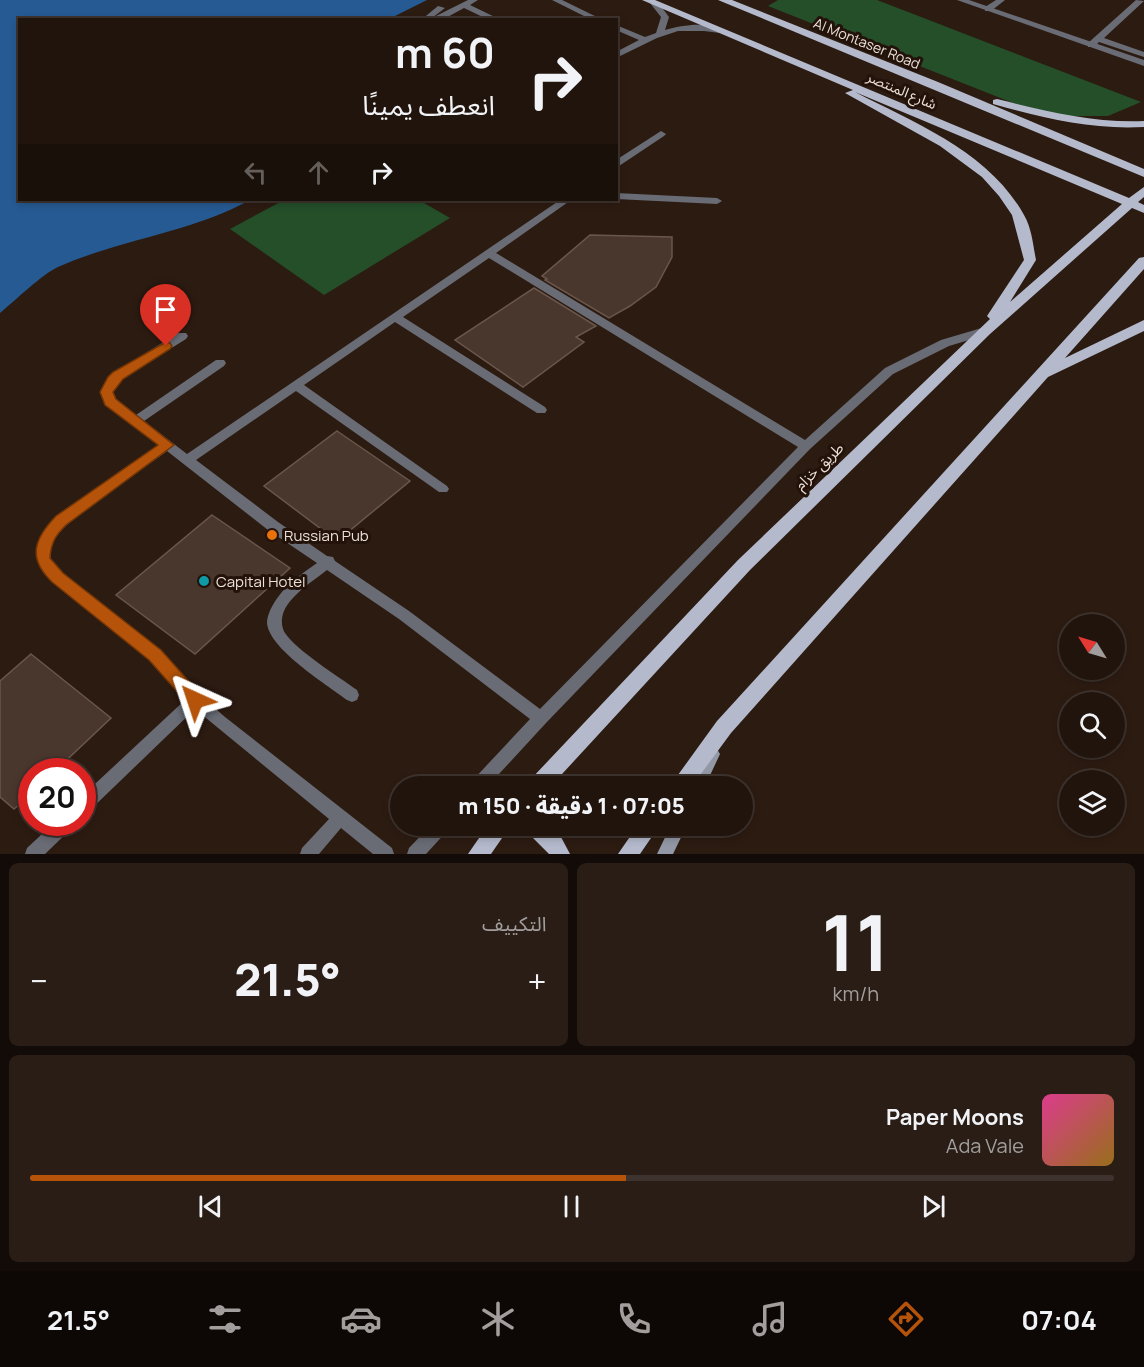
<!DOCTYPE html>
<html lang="ar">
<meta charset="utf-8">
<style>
body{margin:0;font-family:Manrope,"Noto Sans Arabic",sans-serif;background:#291d16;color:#f1f3f6;direction:rtl;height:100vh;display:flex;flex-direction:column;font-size:22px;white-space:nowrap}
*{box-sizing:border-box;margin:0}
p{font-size:20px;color:#a29e9d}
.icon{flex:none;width:33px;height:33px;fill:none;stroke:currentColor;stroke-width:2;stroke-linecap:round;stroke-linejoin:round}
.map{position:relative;height:854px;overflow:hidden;direction:ltr}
.panel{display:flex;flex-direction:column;gap:9px;padding:9px;background:#120b07;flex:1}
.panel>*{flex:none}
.top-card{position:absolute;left:18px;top:18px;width:600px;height:183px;border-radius:0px;box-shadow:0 3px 9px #0003,0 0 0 2px #3e332e;direction:rtl;background:#21140d;color:#f1f3f6;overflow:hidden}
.needle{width:39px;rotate:307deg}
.buttons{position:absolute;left:1059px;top:614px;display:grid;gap:12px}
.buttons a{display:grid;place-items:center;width:66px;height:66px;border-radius:50%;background:#21140d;box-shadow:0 3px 9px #0003,0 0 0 2px #3e332e;font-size:30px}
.speed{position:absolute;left:18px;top:758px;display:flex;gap:12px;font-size:30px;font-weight:700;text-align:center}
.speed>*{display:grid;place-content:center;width:78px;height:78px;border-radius:50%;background:#21140d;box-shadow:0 3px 9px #0003,0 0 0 2px #3e332e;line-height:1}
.speed .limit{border:9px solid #d22;background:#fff;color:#111}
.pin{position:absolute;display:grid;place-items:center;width:51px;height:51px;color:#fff;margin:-62px -26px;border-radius:50% 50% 50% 0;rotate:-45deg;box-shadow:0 0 6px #0007}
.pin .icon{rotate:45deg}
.me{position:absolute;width:66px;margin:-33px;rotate:318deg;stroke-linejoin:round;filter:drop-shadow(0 0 4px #0008)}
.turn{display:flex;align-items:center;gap:21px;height:126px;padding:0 24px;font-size:27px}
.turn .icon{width:78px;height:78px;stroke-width:2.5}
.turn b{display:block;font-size:42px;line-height:51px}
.lanes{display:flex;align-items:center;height:57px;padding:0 24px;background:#0003;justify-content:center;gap:30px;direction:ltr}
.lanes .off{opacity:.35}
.big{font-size:45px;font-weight:800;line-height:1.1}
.panel .card{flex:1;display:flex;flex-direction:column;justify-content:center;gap:9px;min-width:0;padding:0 21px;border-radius:9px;background:#291d16}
.panel .dial{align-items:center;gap:0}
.dial b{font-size:78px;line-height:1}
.song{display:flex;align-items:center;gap:18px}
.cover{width:72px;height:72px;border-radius:9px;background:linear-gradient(135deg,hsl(330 70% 55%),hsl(40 70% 35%))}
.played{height:6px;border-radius:3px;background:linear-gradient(90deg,#b45309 55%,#3e332e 55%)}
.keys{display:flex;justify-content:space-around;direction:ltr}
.heat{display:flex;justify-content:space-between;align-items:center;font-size:33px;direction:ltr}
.panel .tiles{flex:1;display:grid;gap:9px;grid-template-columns:1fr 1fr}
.card:last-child{grid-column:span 2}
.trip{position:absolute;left:390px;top:776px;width:363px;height:60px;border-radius:30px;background:#21140d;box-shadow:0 3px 9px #0003,0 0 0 2px #3e332e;font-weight:800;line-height:60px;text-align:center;direction:rtl}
.tab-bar{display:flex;height:96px;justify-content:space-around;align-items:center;background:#0d0805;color:#a29e9d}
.tab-bar .icon{width:42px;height:42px}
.tab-bar .active{color:#b45309}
.tab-bar b{font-size:27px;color:#f1f3f6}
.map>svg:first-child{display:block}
</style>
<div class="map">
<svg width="1144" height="854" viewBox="0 0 1144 854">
<rect width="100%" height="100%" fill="#2c1b11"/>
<g fill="#244f29">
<path d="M778,0H877L1141,102L1108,116H1062L1013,103L768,6Z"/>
<path d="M284,200H419L450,218L324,295L230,229Z"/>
</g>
<path fill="#265a93" d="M0,0H427L389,19L20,20V200H250C190,233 121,239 58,267C41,275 16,300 0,313Z"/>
<g fill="#49362c" stroke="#6a564b" stroke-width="1.5">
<path d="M590,235L672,237V257L656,287L630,306L609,318L545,280L547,279L542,276Z"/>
<path d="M534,288L596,326L576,337L584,342L523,387L455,340Z"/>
<path d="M337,431L410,481L337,541L264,486Z"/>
<path d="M212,515L290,568L195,654L116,595Z"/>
<path d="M31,654L111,718L55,771H32V793L14,809L0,797V681Z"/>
</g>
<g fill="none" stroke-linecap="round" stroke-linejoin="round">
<g fill="#696c75" fill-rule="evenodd">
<path d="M468,0H478L470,5L499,19L489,20L464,8L442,20H421L438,6L445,8L432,18Z"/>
<path d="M552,0H562L603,20H592Z"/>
<path d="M996,0H1005L991,11H985V7Z"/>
<path d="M1136,0L1144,1L1104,38L1144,52V57L1099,42L1094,47H1088V43Z"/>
<path d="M651,1H657L669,17L665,30C683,25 708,21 724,31L720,33L704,31H678L657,38L616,58V52L639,40L616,30V25L645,37L656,33L661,17L650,3Z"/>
<path d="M661,131L666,134L664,136L616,168V160Z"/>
<path d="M616,193L717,198L722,201L717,204L616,199Z"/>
<path d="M560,200H571L496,253L805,440L885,368L941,340L985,327L991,331L989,334L949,346L893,374L810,449L546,723L488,786H470L472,781L530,719L399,619L327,570C313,581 292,594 284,611C281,618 281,627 285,633C296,650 339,677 357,690L359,695L357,700L352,702L347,700C326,684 269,649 267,623C267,614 273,604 278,597C288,583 303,573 317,563L268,530L167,451C145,468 61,521 53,542C49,549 50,557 53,565L160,651L200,695L225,717L392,848L394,854H373L341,828L319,854H300L302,848L329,819L195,709L88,812L82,814V796L185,700L150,659L43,572C33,550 41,534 56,517L159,445L106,404L101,392L108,377L178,333H186L188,336L186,339L117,382L113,392L115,399L136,415L216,360H224L226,363L224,366L144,421L187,454ZM489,258L798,447L540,709L409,611L335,561L333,557L327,556L278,522L196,460L296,391L439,492H447L449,489L447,486L304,385L395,322L537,413H545L547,410L545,407L403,317Z"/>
<path d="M55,822H75L73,827L45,854H25L27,848Z"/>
<path d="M431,825H450L448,830L426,854H407L409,848Z"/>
</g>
<path fill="#696c75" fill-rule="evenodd" d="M957,0H969L1144,60V66Z"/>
<g fill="#9398a6" fill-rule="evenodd">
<path d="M712,747L717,749L720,754L705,786H689L707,749Z"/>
<path d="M671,825H687L673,854H657Z"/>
</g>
<g fill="#b4bacc" fill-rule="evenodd">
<path d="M642,0H655L1129,198L1144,187V197L1138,202L1144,205V213L1132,208L990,334L750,570L551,786H528L531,779L738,560L990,319L987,316L1024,260L1012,215L999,196L982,177L940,146L845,93L853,90ZM855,92L1122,204L1010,302L1036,260C1033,245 1032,229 1024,215C989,152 917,124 855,92Z"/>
<path d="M718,0H732L938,82L1144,169V177Z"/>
<path d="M997,99C1046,111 1093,123 1144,121V127C1092,130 1043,118 993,104V100Z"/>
<path d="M1144,257V269L1065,358L1144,320V331L1048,377L731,733L692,786H670L717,721L1139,258Z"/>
<path d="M488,825H511L491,854H468Z"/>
<path d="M524,825H548L561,837L570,854H549L527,832Z"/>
<path d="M638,825H660L640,854H618Z"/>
</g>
</g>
<path fill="#b45309" stroke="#753606" stroke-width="1.5" d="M166,342L170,343L172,346L170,349L123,379L113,392L116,399L174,445L66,525C56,535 51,542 50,558L63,573L161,650L201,695L204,700L201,705L195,707L189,705L149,660L52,582C27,558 34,539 56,516L158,445L105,405L100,392L108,377L113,372Z"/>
<circle fill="#e8710a" stroke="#221209" stroke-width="2" cx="272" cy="535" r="6"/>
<circle fill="#0f9aa8" stroke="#221209" stroke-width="2" cx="204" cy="581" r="6"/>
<g text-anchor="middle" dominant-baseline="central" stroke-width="6" stroke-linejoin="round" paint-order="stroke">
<g font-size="14" fill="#ece0d9" stroke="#221209">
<text transform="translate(867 43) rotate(22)">Al Montaser Road</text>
<text transform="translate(902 90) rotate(23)">شارع المنتصر</text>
</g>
<g font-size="15" fill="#ece0d9" stroke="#221209">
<text transform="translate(819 466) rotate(-44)">طريق خزام</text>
</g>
<g font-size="15" fill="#ece0d9" stroke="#221209" text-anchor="start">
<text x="284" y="535">Russian Pub</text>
<text x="216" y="581">Capital Hotel</text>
</g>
</g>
</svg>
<div class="buttons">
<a><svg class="needle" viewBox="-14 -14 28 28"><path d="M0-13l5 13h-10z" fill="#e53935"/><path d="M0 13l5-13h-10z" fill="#a29e9d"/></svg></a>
<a><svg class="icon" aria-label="search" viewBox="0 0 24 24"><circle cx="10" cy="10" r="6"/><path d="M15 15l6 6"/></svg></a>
<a><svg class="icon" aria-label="layers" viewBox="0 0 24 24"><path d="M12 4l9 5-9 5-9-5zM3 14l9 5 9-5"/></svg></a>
</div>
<div class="speed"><div class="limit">20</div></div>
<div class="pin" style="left:166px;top:346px;background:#d93025"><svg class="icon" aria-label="arrive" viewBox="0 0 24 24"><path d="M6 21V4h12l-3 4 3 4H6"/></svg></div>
<svg class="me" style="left:195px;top:700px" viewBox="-20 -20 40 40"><path d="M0-17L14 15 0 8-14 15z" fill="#b45309" stroke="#fff" stroke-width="4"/></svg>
<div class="trip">07:05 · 1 دقيقة · 150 m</div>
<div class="top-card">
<div class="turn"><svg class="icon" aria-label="right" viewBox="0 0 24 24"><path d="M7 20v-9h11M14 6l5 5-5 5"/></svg><div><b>60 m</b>انعطف يمينًا</div></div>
<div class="lanes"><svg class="icon off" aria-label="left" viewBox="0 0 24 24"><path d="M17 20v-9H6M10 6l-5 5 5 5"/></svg><svg class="icon off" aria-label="ahead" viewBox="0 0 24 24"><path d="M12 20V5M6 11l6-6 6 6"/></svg><svg class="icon" aria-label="right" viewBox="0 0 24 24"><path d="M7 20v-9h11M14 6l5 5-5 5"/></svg></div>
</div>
</div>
<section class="panel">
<div class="tiles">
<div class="card dial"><b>11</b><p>km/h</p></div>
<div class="card"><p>التكييف</p>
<div class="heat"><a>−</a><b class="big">21.5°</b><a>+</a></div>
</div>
<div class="card">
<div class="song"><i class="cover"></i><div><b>Paper Moons</b><p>Ada Vale</p></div></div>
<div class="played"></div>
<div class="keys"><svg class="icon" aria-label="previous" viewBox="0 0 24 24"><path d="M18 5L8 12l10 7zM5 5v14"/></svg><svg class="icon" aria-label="pause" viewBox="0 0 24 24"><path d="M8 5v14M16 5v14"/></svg><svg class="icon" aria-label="next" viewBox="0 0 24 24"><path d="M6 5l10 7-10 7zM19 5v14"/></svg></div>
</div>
</div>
</section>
<nav class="tab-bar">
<b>07:04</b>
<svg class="icon active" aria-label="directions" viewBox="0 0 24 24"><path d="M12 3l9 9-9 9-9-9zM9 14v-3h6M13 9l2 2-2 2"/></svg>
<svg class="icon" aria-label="music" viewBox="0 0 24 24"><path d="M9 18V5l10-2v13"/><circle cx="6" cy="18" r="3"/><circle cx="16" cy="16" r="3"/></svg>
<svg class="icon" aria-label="phone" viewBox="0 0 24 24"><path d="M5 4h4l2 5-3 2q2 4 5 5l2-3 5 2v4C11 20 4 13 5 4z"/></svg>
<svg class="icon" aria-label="climate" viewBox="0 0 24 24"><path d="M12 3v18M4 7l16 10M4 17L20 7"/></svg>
<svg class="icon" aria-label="car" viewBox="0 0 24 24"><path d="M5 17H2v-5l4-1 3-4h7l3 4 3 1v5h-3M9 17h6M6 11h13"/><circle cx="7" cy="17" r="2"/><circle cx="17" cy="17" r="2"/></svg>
<svg class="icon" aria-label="filters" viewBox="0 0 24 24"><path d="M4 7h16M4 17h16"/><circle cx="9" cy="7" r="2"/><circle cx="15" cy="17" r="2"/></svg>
<b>21.5°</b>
</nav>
